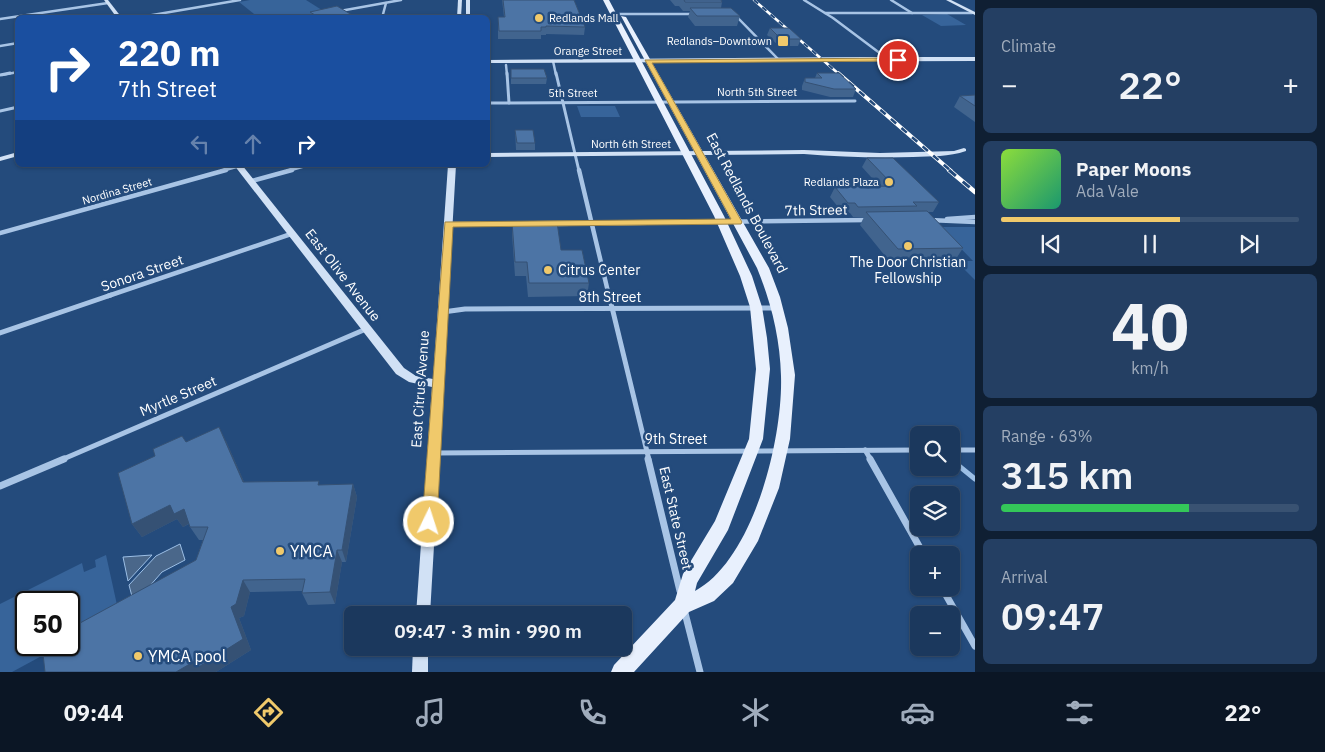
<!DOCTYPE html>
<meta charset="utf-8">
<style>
body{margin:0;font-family:"IBM Plex Sans",sans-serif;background:#243f63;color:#f1f3f6;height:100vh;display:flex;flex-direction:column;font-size:19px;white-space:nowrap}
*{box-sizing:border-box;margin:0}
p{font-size:16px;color:#a0acbc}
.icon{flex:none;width:28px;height:28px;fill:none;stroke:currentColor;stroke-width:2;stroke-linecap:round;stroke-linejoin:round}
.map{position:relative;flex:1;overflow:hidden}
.side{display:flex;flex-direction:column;gap:8px;padding:8px;background:#0f1f33;width:350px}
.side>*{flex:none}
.top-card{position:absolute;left:15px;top:15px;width:475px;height:152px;border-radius:8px;box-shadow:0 1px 4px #0004,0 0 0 1px #395272;background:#1a4fa0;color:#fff;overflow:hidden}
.tools{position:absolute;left:910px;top:426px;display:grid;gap:10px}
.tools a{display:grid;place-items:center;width:50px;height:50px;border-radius:8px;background:#1b385d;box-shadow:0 1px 4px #0004,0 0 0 1px #395272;font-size:25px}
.speed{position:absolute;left:15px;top:591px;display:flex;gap:10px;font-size:25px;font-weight:700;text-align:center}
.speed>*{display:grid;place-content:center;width:65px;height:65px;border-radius:50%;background:#1b385d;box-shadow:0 1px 4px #0004,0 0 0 1px #395272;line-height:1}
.speed .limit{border:2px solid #111;border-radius:8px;background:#fff;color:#111}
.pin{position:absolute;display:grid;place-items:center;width:42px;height:42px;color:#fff;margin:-21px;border:2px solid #fff;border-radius:50%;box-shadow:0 1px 5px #0007}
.me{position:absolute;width:55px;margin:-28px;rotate:4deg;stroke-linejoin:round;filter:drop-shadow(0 0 4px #0008)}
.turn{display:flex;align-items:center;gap:18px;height:105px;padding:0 20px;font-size:22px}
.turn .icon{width:65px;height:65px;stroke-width:2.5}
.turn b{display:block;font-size:35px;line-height:42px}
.lanes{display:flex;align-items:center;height:48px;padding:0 20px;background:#0003;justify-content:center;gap:25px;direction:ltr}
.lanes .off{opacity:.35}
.big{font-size:38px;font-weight:600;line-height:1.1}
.side .card{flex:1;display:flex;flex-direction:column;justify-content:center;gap:8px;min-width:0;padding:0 18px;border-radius:8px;background:#243f63}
.side .dial{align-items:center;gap:0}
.dial b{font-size:65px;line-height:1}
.song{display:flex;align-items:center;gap:15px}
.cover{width:60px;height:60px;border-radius:8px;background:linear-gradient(135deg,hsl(90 70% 55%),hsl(160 70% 35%))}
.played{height:5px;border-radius:2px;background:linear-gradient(90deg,#f0c96b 60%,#395272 60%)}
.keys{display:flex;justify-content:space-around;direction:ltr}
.heat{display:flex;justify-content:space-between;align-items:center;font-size:28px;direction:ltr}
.charge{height:8px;border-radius:4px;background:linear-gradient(90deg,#34c759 63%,#395272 0)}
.trip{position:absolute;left:344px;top:606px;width:288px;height:50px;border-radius:8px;background:#1b385d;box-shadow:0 1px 4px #0004,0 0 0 1px #395272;font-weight:600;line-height:50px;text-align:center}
.tab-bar{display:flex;height:80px;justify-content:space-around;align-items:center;background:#0b1625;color:#a0acbc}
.tab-bar .icon{width:35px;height:35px}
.tab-bar .active{color:#f0c96b}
.tab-bar b{font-size:22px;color:#f1f3f6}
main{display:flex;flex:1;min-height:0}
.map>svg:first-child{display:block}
</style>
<main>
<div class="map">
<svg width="975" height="672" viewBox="0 0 975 672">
<rect width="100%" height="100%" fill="#244b7c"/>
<g fill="#37649a">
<path d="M250,0H306L325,12L297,17H258L239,2Z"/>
<path d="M947,14L966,25L941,26L922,15Z"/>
<path d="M577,106H615L620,117H581Z"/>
<path d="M940,227H975V280L960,265H965L962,261H973Z"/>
<path d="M106,555L119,614L69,641V602H26V645H62L12,672H0V604L82,563L84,572L96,567L95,560Z"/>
</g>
<g fill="#4a678a" stroke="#9cbfe6">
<path d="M180,544L185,560L162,572L134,604L129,585L156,556Z"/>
<path d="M152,555L128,581L123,557Z"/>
</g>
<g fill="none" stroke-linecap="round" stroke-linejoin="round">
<path stroke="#9cbfe6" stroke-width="5" d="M959,466L975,479"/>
<g stroke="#a8c4e5" stroke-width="2.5">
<path d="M804,0L833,18L889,60"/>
<path d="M891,0L912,13"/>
<path d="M340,11L401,0"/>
<path d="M825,13H972"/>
<path d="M613,14H695"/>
<path d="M736,16L779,60"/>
<path d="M135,18L240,0"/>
<path d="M382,18L386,3"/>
<path d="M0,19L108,3"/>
<path d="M0,46L18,43"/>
<path d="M553,61L556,75"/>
<path d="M506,65L507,75"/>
<path d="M2,75L18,72"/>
</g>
<g stroke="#a8c4e5" stroke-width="3">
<path d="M507,73L509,103"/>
<path d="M556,73L579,171"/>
<path d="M0,75L10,73"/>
<path d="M488,103L855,101"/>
<path d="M0,111L18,107"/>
<path d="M221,171L239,166"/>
<path d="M287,171L308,165"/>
</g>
<g stroke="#a8c4e5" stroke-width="4.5">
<path d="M579,170L609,296"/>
<path d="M252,181L292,170"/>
<path d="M947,219L975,217"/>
<path d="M929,220L975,222"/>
<path d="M448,224H518"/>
<path d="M551,224L868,220"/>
<path d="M0,233L226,170"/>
<path d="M108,296L291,234"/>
</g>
<g stroke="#a8c4e5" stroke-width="5">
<path d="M609,295L649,460"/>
<path d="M443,312L465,309L777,308"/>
<path d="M0,333L111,295"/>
<path d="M865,450L871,460"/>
<path d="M951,450H975"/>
<path d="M434,453L919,450"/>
<path d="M61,460L366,329"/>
</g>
<g stroke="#a8c4e5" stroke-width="7">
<path d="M648,459L680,591"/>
<path d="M870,459L924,555"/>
<path d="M0,486L64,459"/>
<path d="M942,588L975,646"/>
<path d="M684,609L700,672"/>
</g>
<g fill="#d1e1f5" fill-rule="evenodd">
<path d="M104,0H108L122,18H117Z"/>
<path d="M458,0H462L461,18H457Z"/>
<rect x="466" y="0" width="4" height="18"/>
<path d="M946,0H951L975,12V15Z"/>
<path d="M863,57H975V61L488,63V60Z"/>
<path d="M964,148L966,149V151C949,157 931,156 913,157C876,158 840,157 804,154L488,157V153L804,150L880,153L954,151Z"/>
<path d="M18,152V156L0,161V157Z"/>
<path d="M234,165H242L404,368L416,376L433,379L448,165H456L430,615H416L432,387L409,382L396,374Z"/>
<path d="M413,648H428V672H412Z"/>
</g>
<path fill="#e8f0fd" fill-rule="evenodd" d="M603,0H609L724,216L752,276L762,307L767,338L770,369L763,439L728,530L697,583L695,591C754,559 783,438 781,376C780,338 771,302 757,268L621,16L626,17L769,268L780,297L788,328L795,375L790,439L779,488L758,541L733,583L714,601L689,612L634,672H611L614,665L675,600L683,574L715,521L749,439L756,369L750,307L740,276L714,216Z"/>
<defs>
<path id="rail-far2" d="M754,0L840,75"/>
<path id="rail-far1" d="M838,73L951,171"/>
<path id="rail" d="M949,170L975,192"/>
</defs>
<use href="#rail-far2" stroke="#fff" stroke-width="2.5"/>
<use href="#rail-far1" stroke="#fff" stroke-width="4"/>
<use href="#rail" stroke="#fff" stroke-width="4.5"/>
<use href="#rail-far2" stroke="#244b7c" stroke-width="2" stroke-dasharray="5.5" stroke-linecap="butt"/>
<use href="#rail-far1" stroke="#244b7c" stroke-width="2.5" stroke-dasharray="7" stroke-linecap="butt"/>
<use href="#rail" stroke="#244b7c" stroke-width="3" stroke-dasharray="9" stroke-linecap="butt"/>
</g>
<g fill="#41648e">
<path d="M502,0H574L585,27L584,35L546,34V35H541V39H498V17H504Z"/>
<path d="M670,0H721L722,2L721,8L740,16L737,26H695L688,17L690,11H683L679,6H675Z"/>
<path d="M310,12L357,18H312Z"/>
<path d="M770,28L801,39L798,46H779L767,35Z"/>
<path d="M511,69L547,78L546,84H511Z"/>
<path d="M817,73L856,89L853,97H830L802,90V86L805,78H815Z"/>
<path d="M975,95V122L954,107L960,96Z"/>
<path d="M515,130L535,143V150H516Z"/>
<path d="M867,158L939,202L933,212H927L963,248L954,262H890L860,225L864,217H853L850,213H843L830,197L835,187H880L862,167Z"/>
<path d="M512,222L561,250L589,283L587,296L528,297L526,276H515L512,235Z"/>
<path d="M226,441L244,482L320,485L353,484L357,497L346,562H342L335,604L308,605L302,593V591L250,592L244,616L239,618L251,650L216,672H45L196,560L203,540H199L190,527L189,524L183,527L177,519L142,537L132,524L155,456L186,442Z"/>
</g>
<g fill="#355174">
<path d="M219,427L226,441L250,495L243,482Z"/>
<path d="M353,484L357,497L346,562L342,550Z"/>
<path d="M170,505L184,509L192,522L183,527L177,519L142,537L132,524Z"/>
<path d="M337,550L342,562L335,604L330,592Z"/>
<path d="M243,580L250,592L244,616L239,618L251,650L216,672H176L231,607Z"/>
</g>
<g fill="#4c74a5" stroke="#355174">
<path d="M503,0H574L585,27L546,26V27H541V31H499L498,17H505Z"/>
<path d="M684,0H721L722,2H685Z"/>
<path d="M337,6L357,18H320L310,12Z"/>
<path d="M690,8H731L740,16H697Z"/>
<path d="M770,28H789L801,39H781Z"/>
<path d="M511,69H544L547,78H511Z"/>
<path d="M817,73H839L856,89H834L805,82V78H822Z"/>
<path d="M975,95V106L960,96Z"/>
<path d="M515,130H533L535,143H517Z"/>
<path d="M867,158H893L939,202H913L917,206L858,207L855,203H848L835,187L894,186Z"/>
<path d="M927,211L963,248L898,249L866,212Z"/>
<path d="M512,222H557L561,250H582L589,283H529L527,262H515Z"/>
<path d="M219,427L243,482L319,481L318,485L353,484L342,550H337L330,592L302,593L305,579L243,580L236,604L231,607L243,639L197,668L195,661L176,672H45L42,645H69V629L196,560L208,527H190L184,509L174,514L170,505L132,524L118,473L155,456L153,449L182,436L186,442Z"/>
</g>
<path fill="#f0c96b" stroke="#9c8346" d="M898,58L900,61L652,63L742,222L741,224L453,227L437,522L434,527L429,529L424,527L422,522L445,222L731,219L645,60Z"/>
<g fill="#f0c96b" stroke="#244b7c" stroke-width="2">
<circle cx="539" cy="18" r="5"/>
<rect x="777" y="35" width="12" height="12" rx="2.5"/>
<circle cx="889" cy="182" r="5"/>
<circle cx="908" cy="246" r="5"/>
<circle cx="548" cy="270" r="5"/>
<circle cx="280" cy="551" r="5"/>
<circle cx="138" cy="656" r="5"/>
</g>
<g text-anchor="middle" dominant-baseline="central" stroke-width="5" stroke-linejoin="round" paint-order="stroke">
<g font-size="11" fill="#fff" stroke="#244b7c" text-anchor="end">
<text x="549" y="18" text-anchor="start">Redlands Mall</text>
<text x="772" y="41">Redlands–Downtown</text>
<text x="879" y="182">Redlands Plaza</text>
</g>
<g font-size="11" fill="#fff" stroke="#244b7c">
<text x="588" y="51">Orange Street</text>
<text x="757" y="92">North 5th Street</text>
<text x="573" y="93">5th Street</text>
<text x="631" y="144">North 6th Street</text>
<text transform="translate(117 191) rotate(-16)">Nordina Street</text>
</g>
<g font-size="14" fill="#fff" stroke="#244b7c">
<text transform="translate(747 203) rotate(62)">East Redlands Boulevard</text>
<text transform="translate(816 210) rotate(-1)">7th Street</text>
<text transform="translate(142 273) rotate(-19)">Sonora Street</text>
<text transform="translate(343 275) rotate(52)">East Olive Avenue</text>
<text x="610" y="297">8th Street</text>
<text transform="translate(420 389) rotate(-86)">East Citrus Avenue</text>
<text transform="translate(178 396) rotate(-23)">Myrtle Street</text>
<text x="676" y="439">9th Street</text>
<text transform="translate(676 518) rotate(77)">East State Street</text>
</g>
<g font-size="14" fill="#fff" stroke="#244b7c">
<text x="908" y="262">The Door Christian<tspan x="908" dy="16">Fellowship</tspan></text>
<text x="558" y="270" text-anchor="start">Citrus Center</text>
</g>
<g font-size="16" fill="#fff" stroke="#244b7c" text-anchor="start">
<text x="290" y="551">YMCA</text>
<text x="148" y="656">YMCA pool</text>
</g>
</g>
</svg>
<div class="tools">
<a><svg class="icon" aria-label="search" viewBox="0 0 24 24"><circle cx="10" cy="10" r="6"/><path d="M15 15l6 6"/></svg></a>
<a><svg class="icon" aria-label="layers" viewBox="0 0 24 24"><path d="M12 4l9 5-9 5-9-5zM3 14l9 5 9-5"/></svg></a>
<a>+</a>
<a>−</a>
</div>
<div class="speed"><div class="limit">50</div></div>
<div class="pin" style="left:898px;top:60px;background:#d93025"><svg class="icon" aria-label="arrive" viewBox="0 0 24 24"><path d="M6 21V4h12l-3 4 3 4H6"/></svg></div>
<svg class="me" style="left:429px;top:522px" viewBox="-20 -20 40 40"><circle r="17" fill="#f0c96b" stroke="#fff" stroke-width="3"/><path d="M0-11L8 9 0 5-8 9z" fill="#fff"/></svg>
<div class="trip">09:47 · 3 min · 990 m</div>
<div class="top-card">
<div class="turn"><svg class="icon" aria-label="right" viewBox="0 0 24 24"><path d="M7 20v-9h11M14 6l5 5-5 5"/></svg><div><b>220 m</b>7th Street</div></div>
<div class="lanes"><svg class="icon off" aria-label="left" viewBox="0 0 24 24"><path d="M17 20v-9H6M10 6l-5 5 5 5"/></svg><svg class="icon off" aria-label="ahead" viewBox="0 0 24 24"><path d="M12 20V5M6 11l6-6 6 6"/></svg><svg class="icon" aria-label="right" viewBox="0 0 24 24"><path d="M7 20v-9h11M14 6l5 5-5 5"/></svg></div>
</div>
</div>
<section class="side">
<div class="card"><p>Climate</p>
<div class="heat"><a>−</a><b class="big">22°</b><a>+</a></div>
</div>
<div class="card">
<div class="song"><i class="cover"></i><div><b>Paper Moons</b><p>Ada Vale</p></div></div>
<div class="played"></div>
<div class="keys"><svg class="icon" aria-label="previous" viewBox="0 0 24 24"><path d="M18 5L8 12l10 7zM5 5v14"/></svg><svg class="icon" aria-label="pause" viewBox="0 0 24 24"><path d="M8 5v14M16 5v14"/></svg><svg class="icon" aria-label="next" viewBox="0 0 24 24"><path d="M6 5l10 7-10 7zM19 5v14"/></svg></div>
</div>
<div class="card dial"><b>40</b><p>km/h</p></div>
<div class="card"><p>Range · 63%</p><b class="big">315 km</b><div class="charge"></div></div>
<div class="card"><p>Arrival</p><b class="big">09:47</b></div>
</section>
</main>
<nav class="tab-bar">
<b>09:44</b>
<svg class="icon active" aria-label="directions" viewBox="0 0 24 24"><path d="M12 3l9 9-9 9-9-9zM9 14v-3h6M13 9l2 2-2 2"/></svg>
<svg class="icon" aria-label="music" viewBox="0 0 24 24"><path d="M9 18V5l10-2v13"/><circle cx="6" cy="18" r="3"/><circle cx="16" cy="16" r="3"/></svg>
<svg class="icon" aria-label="phone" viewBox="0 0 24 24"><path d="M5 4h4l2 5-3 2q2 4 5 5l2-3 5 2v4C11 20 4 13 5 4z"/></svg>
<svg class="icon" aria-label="climate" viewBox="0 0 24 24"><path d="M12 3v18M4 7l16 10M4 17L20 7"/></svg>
<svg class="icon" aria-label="car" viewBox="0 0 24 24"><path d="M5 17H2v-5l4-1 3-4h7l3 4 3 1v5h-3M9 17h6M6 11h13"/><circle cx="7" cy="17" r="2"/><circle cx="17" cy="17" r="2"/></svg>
<svg class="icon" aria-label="filters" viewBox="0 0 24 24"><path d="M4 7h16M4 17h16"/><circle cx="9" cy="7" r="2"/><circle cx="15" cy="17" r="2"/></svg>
<b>22°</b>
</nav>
